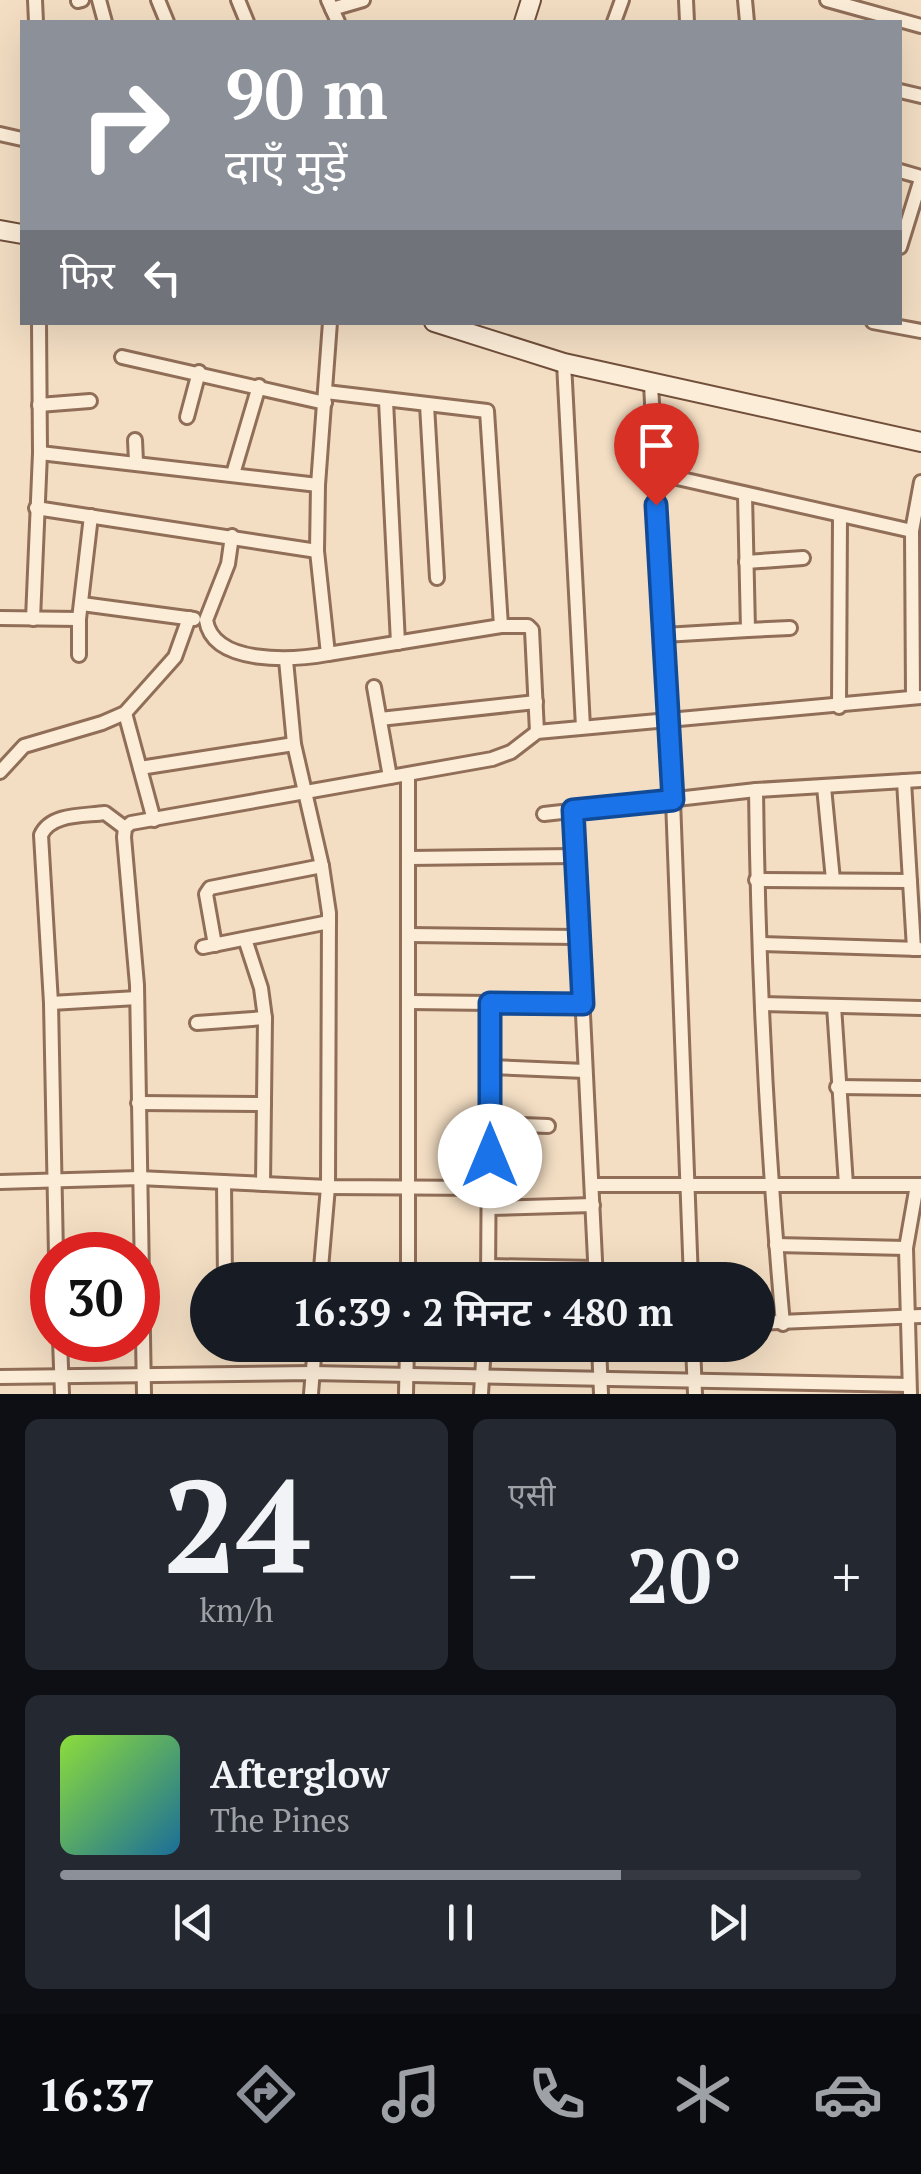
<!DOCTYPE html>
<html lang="hi">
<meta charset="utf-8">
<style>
body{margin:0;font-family:"PT Serif","Noto Sans Devanagari",serif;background:#242831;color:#f1f3f6;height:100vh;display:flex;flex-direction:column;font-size:38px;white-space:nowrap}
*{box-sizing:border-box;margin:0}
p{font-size:32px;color:#9ea1a6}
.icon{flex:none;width:55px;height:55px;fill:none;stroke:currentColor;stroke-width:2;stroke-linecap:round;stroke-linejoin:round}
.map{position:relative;height:1394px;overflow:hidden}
.details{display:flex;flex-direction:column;gap:25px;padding:25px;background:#0d0f14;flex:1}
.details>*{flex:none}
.hud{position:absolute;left:20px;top:20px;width:882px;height:305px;border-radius:0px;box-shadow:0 10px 40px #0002;background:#8c9099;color:#fff;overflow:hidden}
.speed{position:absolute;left:30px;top:1232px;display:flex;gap:20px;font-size:50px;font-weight:700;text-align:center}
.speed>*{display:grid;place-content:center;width:130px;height:130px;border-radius:50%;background:#171b24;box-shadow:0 10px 40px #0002;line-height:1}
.speed .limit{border:15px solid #d22;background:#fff;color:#111}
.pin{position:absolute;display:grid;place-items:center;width:85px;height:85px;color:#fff;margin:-102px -42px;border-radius:50% 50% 50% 0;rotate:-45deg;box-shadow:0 0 10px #0007}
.pin .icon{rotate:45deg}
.me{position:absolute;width:110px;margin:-55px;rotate:0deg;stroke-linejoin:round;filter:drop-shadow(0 0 8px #0008)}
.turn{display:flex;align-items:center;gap:35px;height:210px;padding:0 40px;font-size:45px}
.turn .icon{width:130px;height:130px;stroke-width:2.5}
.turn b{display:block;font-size:70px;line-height:85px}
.then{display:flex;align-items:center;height:95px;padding:0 40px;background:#0003;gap:20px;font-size:38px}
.big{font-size:75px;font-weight:600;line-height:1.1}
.details .widget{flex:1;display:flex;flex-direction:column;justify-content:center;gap:15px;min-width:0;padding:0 35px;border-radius:15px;background:#242831}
.details .dial{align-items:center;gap:0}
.dial b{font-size:130px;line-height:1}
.song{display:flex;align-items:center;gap:30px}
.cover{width:120px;height:120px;border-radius:15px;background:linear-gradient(135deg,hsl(90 70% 55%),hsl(200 70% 35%))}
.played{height:10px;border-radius:5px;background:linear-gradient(90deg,#8c9099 70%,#363941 70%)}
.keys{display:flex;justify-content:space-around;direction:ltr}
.heat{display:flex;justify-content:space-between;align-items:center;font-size:55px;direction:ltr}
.details .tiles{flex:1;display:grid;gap:25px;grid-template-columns:1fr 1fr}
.widget:last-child{grid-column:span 2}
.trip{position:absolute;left:190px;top:1262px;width:585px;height:100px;border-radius:50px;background:#171b24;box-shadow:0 10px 40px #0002;font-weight:600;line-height:100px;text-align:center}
.menu{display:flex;height:160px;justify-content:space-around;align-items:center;background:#090b0e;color:#9ea1a6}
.menu .icon{width:70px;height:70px}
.menu .on{color:#8c9099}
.menu b{font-size:45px;color:#f1f3f6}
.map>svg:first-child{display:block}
</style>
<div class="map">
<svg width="921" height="1394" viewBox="0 0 921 1394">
<rect width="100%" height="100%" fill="#f3dec3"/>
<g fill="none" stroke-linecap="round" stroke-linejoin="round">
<defs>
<g id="street">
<path d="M35,0L36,22"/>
<path d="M99,0L105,22"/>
<path d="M158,0L167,22"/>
<path d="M238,0L247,22"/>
<path d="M328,0L338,22"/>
<path d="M686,0L687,22"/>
<path d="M745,0L747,22"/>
<path d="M827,0L921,26"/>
<path d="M78,1L82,0"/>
<path d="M332,9L363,0"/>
<path d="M614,22L622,0"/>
<path d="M900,91L921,96"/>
<path d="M0,134L22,139"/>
<path d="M900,171L921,177"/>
<path d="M900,247L921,179"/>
<path d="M330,322L318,485L317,551L328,654L501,626H528L532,630L537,732"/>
<path d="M873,322L921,331"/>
<path d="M122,357L325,403"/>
<path d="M564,363L583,727"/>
<path d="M651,384L673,800L691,1280"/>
<path d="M326,392L487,411L501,626"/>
<path d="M386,401L398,643"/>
<path d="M39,405L90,401"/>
<path d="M427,405L437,578"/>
<path d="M187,417L199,372"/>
<path d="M135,440L136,462"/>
<path d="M40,453L318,485"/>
<path d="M655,473L912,531"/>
<path d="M233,474L259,386"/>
<path d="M36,508L317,551"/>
<path d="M232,536L228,564L206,620C213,666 295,660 328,654"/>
<path d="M746,562L803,558"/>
<path d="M82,604L194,619"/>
<path d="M0,618L79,619"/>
<path d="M33,619L40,453L39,322"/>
<path d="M748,630L790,628"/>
<path d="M664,635L748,630L745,495"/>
<path d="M79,655V619L91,516"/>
<path d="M286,660L294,744L322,866L329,913L328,1187L320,1280"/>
<path d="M374,687L390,777"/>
<path d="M913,697L912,531L921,482"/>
<path d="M839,707L840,516"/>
<path d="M125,713L154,820"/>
<path d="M380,719L536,702"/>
<path d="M140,768L294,744"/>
<path d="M0,772L24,746L102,723L125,713L175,657L189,618"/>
<path d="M904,781L914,949"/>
<path d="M824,787L833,880"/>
<path d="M756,790C758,968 767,1146 783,1324"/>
<path d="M573,810L596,1280"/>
<path d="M544,814L756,790L921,780"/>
<path d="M409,858L575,856"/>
<path d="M756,880L910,881"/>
<path d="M409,935L578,937"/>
<path d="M245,939L261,988L265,1018L263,1184"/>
<path d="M761,944L919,949"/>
<path d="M215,945L206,894L210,888L322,866"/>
<path d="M203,947L329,922"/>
<path d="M410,1002L583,1004"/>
<path d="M51,1003L137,998"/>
<path d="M762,1004L921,1008"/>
<path d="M834,1006L846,1185"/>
<path d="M197,1023L265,1018"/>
<path d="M490,1067L585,1071"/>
<path d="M837,1087L921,1088"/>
<path d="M138,1103L264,1104"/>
<path d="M490,1124L548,1126"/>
<path d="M0,1182L139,1178L328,1187L490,1188"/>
<path d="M224,1182L225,1280"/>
<path d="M592,1185H921"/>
<path d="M490,1208L593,1205"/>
<path d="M776,1245L906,1248"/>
<path d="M56,1255L51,1003L41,835C51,813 84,816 105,813L125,828"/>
<path d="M489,1266L596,1268"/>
<path d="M408,1280V775"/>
<path d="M488,1280L490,1003"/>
<path d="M758,1323L921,1316"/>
<path d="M60,1340L62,1394"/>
<path d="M599,1345L601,1394"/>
<path d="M693,1345L695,1394"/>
<path d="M0,1377L312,1373L909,1385"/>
<path d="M144,1394L137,985L124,837L125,828L131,823L492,759L511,752L537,732L921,697"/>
<path d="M311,1394L315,1345"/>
<path d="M406,1394L407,1345"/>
<path d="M481,1394L484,1345"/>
<path d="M910,1394L906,1248L917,1185"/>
</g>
<g id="secondary">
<path d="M524,22L531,0"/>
<path d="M0,230L22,234"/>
<path d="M434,322L564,363L921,442"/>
</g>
</defs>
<use href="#street" stroke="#906e58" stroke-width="18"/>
<use href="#secondary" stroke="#714f3b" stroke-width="22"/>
<use href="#street" stroke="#fcedd8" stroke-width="12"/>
<use href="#secondary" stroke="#fcedd8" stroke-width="18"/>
</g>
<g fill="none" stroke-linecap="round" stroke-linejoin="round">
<defs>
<path id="route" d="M490,1156V1003L583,1004L573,810L673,800L656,505"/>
</defs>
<use href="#route" stroke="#114b97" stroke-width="25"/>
<use href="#route" stroke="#1a73e8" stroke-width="18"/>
</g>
</svg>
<div class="speed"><div class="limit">30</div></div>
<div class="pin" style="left:656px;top:505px;background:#d93025"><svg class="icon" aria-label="arrive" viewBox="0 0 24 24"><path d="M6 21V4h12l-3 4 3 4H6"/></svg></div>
<svg class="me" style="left:490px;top:1156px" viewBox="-20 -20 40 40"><circle r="19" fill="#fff"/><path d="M0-13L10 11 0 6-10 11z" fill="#1a73e8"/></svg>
<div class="trip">16:39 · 2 मिनट · 480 m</div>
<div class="hud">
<div class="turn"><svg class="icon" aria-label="right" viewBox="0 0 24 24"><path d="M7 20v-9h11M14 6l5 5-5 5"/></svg><div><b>90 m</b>दाएँ मुड़ें</div></div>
<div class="then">फिर<svg class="icon" aria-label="left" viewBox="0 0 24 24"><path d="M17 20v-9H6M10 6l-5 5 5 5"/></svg></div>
</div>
</div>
<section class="details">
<div class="tiles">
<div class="widget dial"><b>24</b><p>km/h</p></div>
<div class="widget"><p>एसी</p>
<div class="heat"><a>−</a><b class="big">20°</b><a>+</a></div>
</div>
<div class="widget">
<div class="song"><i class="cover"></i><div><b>Afterglow</b><p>The Pines</p></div></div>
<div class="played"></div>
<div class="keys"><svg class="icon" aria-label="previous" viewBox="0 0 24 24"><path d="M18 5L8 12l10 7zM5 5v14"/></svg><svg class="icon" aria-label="pause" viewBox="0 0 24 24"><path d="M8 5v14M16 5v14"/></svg><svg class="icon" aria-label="next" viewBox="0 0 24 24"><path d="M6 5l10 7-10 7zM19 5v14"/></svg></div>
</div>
</div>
</section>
<nav class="menu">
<b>16:37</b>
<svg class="icon on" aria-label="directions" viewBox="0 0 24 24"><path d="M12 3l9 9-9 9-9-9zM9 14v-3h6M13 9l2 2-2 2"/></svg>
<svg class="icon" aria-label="music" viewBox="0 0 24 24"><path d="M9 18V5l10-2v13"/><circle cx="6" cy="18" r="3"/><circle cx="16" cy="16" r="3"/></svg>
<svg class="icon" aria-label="phone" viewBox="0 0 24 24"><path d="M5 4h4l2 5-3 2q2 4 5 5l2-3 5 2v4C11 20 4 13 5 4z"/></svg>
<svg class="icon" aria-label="climate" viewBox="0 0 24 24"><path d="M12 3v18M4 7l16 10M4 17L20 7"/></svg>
<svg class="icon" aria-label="car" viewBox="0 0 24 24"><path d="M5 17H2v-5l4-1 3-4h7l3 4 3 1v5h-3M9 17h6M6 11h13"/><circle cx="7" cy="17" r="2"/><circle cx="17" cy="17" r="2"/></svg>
</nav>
